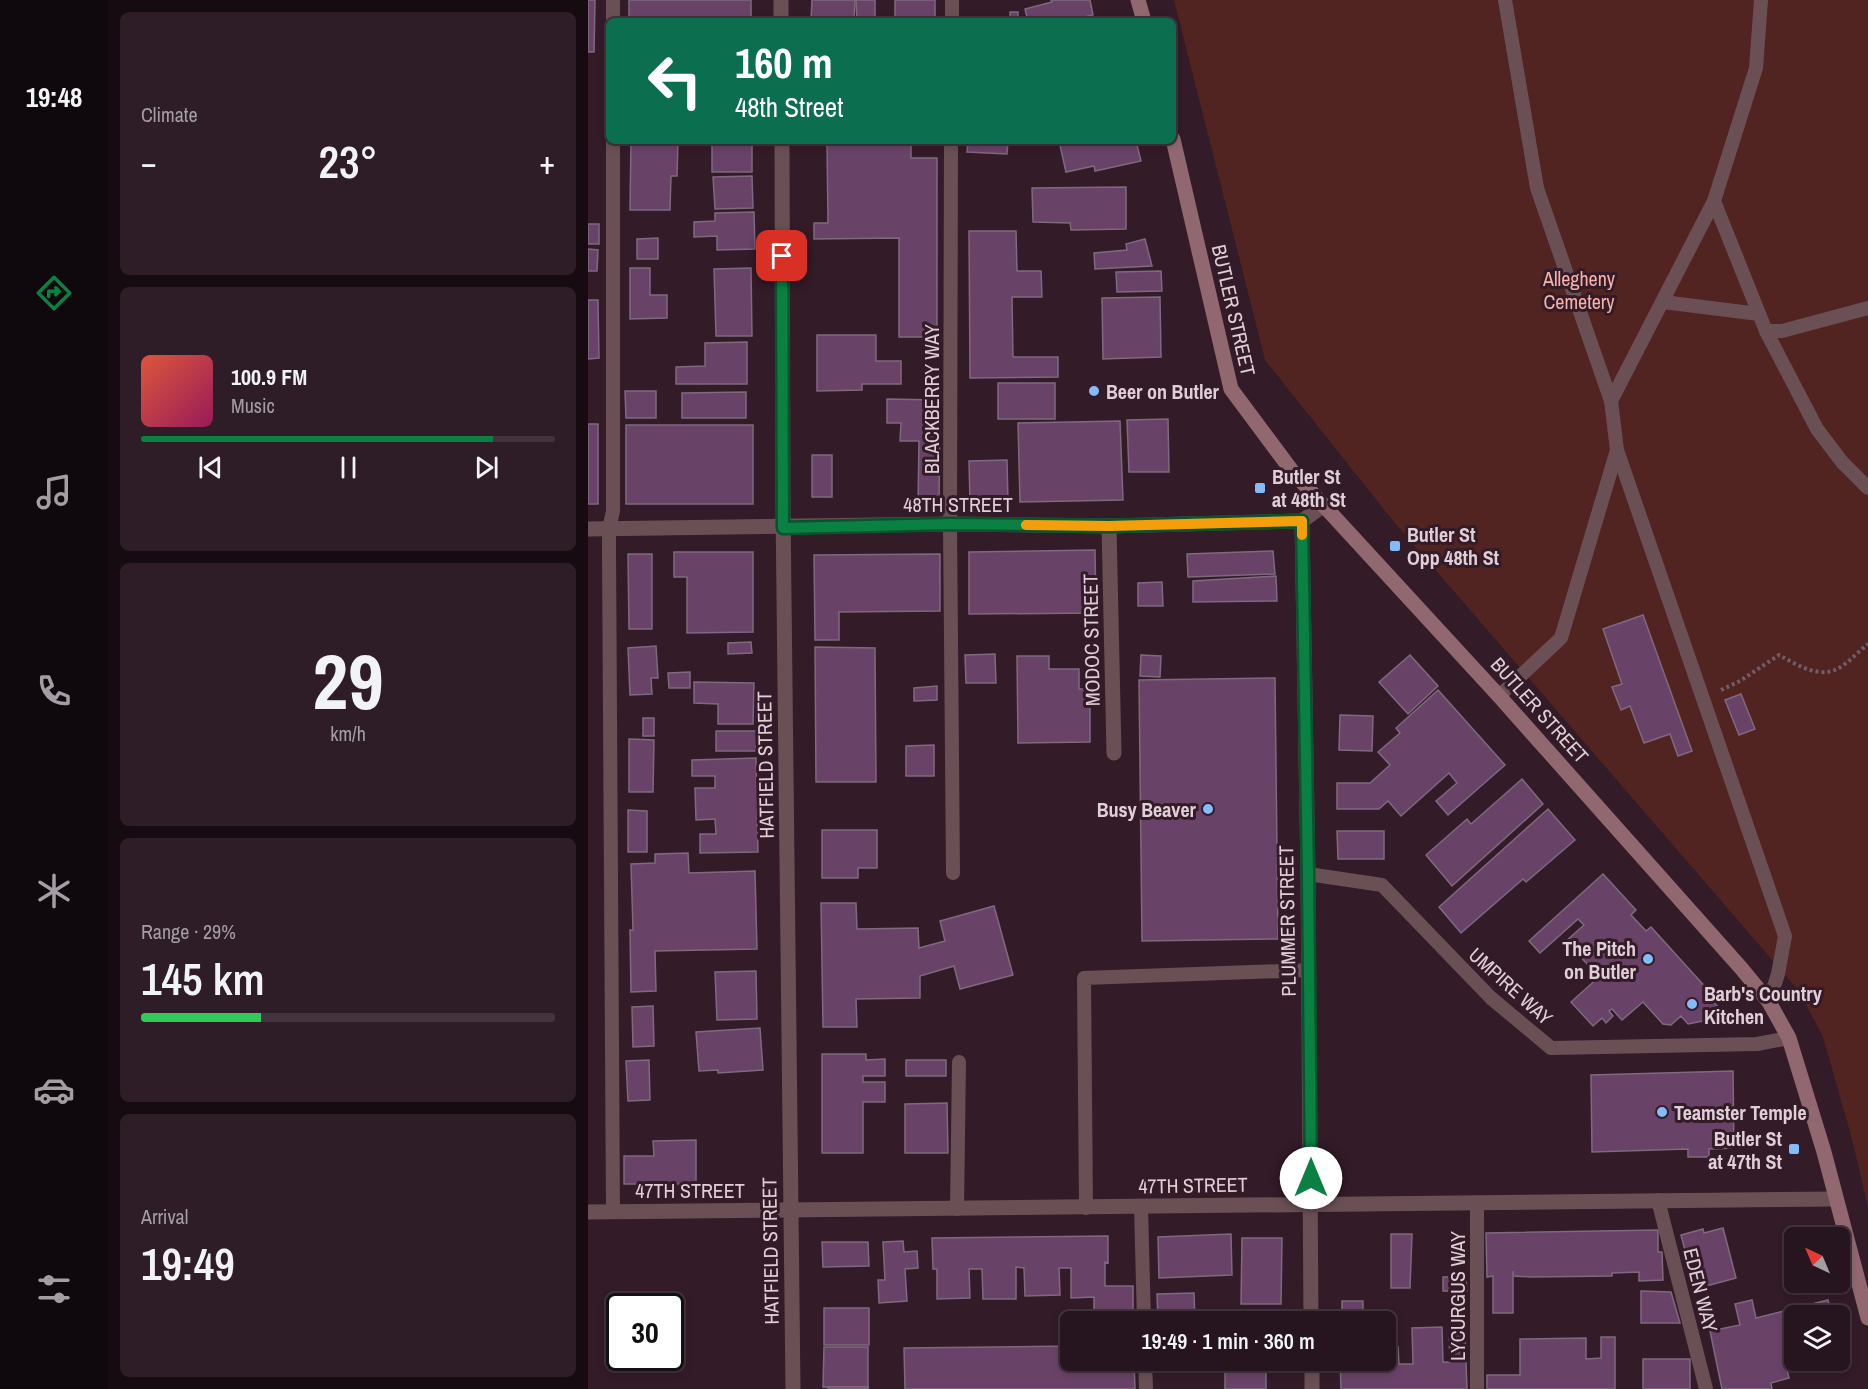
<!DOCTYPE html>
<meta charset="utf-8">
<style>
body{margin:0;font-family:"Archivo Narrow",sans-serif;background:#2e1d27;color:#f1f3f6;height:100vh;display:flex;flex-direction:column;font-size:22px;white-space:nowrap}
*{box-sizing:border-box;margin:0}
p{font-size:20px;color:#a49ea4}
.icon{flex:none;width:33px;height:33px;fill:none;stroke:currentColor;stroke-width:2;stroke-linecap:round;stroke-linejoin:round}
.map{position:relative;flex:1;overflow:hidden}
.sheet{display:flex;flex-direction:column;gap:12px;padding:12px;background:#150b10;width:480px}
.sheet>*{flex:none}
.banner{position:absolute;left:18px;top:18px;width:570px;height:126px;border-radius:9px;box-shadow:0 3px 9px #0003,0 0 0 2px #42333c;background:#0b6e4f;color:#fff;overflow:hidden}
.needle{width:39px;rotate:316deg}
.controls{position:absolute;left:1196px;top:1227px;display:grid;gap:12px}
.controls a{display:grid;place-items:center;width:66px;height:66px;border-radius:9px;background:#26141e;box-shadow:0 3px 9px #0003,0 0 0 2px #42333c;font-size:30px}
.speed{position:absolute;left:18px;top:1293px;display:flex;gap:12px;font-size:30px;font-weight:700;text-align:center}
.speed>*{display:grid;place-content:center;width:78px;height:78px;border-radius:50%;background:#26141e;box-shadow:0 3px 9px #0003,0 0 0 2px #42333c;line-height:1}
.speed .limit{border:3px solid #111;border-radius:9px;background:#fff;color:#111}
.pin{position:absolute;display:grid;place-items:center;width:51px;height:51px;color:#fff;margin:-26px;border-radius:12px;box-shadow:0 3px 9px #0006}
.me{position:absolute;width:66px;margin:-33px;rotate:0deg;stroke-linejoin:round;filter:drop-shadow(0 0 4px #0008)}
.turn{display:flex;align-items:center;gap:21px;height:126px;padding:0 30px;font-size:27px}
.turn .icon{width:78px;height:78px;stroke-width:2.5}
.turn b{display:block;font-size:42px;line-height:51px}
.big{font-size:45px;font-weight:600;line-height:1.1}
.sheet .widget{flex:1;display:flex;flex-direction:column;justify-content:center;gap:9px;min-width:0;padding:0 21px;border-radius:9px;background:#2e1d27}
.sheet .dial{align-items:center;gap:0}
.dial b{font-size:78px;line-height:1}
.song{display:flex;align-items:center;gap:18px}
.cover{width:72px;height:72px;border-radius:9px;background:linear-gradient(135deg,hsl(10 70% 55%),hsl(330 70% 35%))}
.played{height:6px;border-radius:3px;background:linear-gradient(90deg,#0b8043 85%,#42333c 85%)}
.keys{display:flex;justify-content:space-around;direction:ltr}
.heat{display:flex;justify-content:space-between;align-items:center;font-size:33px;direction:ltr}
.charge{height:9px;border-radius:4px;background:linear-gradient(90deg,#34c759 29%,#42333c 0)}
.trip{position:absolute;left:472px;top:1311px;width:336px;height:60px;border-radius:9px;background:#26141e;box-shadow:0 3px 9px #0003,0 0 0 2px #42333c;font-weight:600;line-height:60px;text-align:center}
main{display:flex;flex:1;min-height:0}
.menu{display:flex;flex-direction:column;width:108px;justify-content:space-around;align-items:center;background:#0f080c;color:#a49ea4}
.menu .icon{width:42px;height:42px}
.menu .selected{color:#0b8043}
.menu b{font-size:27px;color:#f1f3f6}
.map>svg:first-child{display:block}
</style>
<main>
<nav class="menu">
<b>19:48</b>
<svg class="icon selected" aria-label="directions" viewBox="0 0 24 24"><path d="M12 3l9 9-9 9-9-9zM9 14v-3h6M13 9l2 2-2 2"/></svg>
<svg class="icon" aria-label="music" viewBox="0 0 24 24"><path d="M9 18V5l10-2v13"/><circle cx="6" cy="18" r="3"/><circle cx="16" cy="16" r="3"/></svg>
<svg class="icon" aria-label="phone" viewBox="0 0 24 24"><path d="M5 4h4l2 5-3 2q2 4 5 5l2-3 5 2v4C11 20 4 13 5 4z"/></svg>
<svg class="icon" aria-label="climate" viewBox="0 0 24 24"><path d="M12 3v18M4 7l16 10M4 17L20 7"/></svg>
<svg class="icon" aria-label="car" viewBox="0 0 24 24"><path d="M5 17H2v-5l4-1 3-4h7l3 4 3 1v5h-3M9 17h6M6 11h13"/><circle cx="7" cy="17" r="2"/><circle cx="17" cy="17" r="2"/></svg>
<svg class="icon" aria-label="filters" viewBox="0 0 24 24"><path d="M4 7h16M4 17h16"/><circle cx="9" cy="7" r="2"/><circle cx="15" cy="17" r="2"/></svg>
</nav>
<section class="sheet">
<div class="widget"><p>Climate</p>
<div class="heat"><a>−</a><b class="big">23°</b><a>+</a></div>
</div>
<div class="widget">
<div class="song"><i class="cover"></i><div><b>100.9 FM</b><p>Music</p></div></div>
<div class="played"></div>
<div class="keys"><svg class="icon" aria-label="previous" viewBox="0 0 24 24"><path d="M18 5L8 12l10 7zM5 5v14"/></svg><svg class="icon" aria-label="pause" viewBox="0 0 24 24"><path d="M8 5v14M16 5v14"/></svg><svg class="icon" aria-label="next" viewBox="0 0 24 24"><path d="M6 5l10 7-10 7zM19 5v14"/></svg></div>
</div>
<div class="widget dial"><b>29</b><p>km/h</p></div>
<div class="widget"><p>Range · 29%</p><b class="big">145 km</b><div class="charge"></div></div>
<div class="widget"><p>Arrival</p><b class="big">19:49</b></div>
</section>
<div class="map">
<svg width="1280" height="1389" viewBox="0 0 1280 1389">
<rect width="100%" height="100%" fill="#331b28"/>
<path fill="#512321" d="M586,0H1280V1208L1264,1139L1235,1037L1211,991L806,522L677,360Z"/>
<g fill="#694268" stroke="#7f697e" stroke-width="1.5">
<path d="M0,0H7L6,52H0Z"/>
<rect x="41" y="0" width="122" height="21"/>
<path d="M224,0H267L266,21H223Z"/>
<path d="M268,0H287V21H269Z"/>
<rect x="307" y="0" width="40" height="21"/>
<path d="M463,0H502L505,15L480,21H440L437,9L464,2Z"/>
<rect x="422" y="12" width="8" height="9"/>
<path d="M43,141H90L89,176H83L82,210H42Z"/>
<rect x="124" y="141" width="40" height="31"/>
<path d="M239,141H323V158H349V337H311V238L226,239V223H240Z"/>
<path d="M380,141H420L419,154L379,152Z"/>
<path d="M471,141H548L553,161L507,171L506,166L478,172Z"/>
<path d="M164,176L165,208L127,209L125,177Z"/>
<path d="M538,187V229L483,230L482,223L445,222L444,188Z"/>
<path d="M166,212L167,249L129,250V236L106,237V222L127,221V213Z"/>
<rect x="0" y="224" width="11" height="20"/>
<path d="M381,231H428L429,271H453L454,297H424L425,357H470V377L382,378Z"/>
<path d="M70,238V259H49V239Z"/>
<path d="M557,239L564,266L507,269L506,253L539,250L538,244Z"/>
<path d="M0,249L10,250L9,271H0Z"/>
<path d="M42,268H62V295H79V318L42,319Z"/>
<path d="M163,268L164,336H128L126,269Z"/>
<path d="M573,271L574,291L529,292L528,272Z"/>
<path d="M572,297L573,357L515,359L514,298Z"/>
<path d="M0,300H10L11,358L0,359Z"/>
<path d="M229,335H288V361H313V384H274V390L229,391Z"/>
<path d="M159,342V384H88V367L117,366V343Z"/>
<rect x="410" y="383" width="57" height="36"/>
<path d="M37,391H68V418H38Z"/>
<path d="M158,392V418H94V393Z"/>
<path d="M299,399L352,400L351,505H330L331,441H312L313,423H299Z"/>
<path d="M580,419L581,472H541L539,420Z"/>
<path d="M532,421L535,500L432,502L430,423Z"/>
<rect x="0" y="424" width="10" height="80"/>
<rect x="38" y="425" width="127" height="79"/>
<rect x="224" y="455" width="20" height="42"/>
<path d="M419,460L420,502L382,503L381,461Z"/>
<path d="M507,550L508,613L381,614V552Z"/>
<path d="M685,551L687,574L600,577L599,554Z"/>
<path d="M86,552H165V632L99,633V577H86Z"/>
<path d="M40,554H64V629H41Z"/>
<path d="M352,554V611L251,612V640H227L226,555Z"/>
<path d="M688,576L689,601L605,602V581Z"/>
<path d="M574,582L575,606H550V583Z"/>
<path d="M1055,615L1104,751L1090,756L1082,734L1056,743L1042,706L1033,710L1024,687L1034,684L1015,629Z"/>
<path d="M163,642L164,653L140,654V643Z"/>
<path d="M68,646L70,678H63L64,694L42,695L40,648Z"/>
<path d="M227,647L287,648L288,782H228Z"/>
<path d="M407,654L408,683H378L377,655Z"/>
<path d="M553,655L573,656L572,677L552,676Z"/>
<path d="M822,655L850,686L820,714L791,682Z"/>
<path d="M429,656H461V669H491V689H502V742L430,743Z"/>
<path d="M102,672V688H81L80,673Z"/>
<path d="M687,678L690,939L554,941L551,680Z"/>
<path d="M106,682L166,683L165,724H130V704L106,703Z"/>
<path d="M349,686V700L326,701V688Z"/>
<path d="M850,690L917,765L860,815L848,801L869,783L861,773L813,816L800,801L791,809H749V783H782L802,765L790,752L812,733L808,728Z"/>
<path d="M1153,694L1167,729L1151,735L1137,700Z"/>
<path d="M752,715L785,716L784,751L751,750Z"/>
<rect x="55" y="718" width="11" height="18"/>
<path d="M128,731H169L168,751H128Z"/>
<path d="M41,739L66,740L65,792H41Z"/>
<path d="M346,745V776H318V746Z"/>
<path d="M168,758L170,852L112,853V834H128L127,819L108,820L107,788H127V776H104V760Z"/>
<path d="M934,779L955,804L864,886L838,855L879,819L883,824Z"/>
<path d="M960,809L987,840L938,882L935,879L873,933L851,907Z"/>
<path d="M40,810L59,811V852H40Z"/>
<path d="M234,830H289V868H270V878H234Z"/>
<path d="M749,831H796V859H750Z"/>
<path d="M100,853L101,873L167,871L169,949L67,951L68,991L43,992L42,930H45L43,864L67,863V854Z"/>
<path d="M1015,874L1048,910L1043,915L1058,931L1063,927L1121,991L1118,994L1130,1007L1115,1021L1100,1024L1093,1016L1083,1025L1075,1024L1055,1002L1034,1020L1024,1009L1021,1011L1025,1016L1018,1023L1014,1018L1005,1026L983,1002L1011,977L978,941L996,925L990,919L952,953L941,941Z"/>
<path d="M233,903H268L269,929L330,928L331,948L357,941L352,921L406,906L425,975L372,989L366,966L332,976V998L268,999L269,1027H235Z"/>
<path d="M168,971L169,1019L129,1020L127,972Z"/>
<path d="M65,1006L66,1046L45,1047L44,1007Z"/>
<path d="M172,1028L175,1070L130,1073V1070L111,1071L108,1032Z"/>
<path d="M234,1054H278V1060L297,1059V1076H275V1082H297V1102H275V1153H234Z"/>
<path d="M61,1060L62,1100L40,1101L38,1061Z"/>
<rect x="318" y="1060" width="40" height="16"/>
<path d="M1145,1071L1146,1148L1121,1149V1157H1100V1149L1004,1152L1003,1075Z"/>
<path d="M359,1103L360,1153H317V1104Z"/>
<path d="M108,1140V1184H36V1156H66L65,1141Z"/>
<path d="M1135,1228L1148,1278L1107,1289L1093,1235L1115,1229L1116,1233Z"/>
<path d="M1070,1230V1252H1074L1075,1280L1051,1281V1272L1024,1273V1276L943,1277L925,1276V1271V1313H905V1276L899,1277L898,1233Z"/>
<path d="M643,1234L644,1275L571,1278L570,1237Z"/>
<path d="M803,1234H824L822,1288H803Z"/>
<path d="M520,1236V1263L517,1262V1286H545V1319H506V1297L483,1298V1268H471L472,1295L437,1296L436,1268L428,1267V1299H395L394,1269H381L382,1298L349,1299V1269H345L344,1238Z"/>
<path d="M654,1238H694L693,1304H653Z"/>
<path d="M315,1241L316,1252L329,1251L330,1268L317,1269L319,1301L291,1303L290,1280H297L295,1242Z"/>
<path d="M234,1242H280L281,1266L235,1267Z"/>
<path d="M855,1277H878L879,1291H855Z"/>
<path d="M1053,1291L1083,1292L1092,1323H1053Z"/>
<path d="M606,1293L607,1322H570L569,1294Z"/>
<path d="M1164,1300L1168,1318L1240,1300L1244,1316H1206V1359L1197,1361L1201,1378L1183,1383L1184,1389H1134L1122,1331L1152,1325L1147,1304Z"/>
<path d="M754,1301H775V1316L754,1317Z"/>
<rect x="236" y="1308" width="45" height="37"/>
<path d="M854,1327L855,1362H862L861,1336L877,1335L879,1389H753L752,1360H798V1347H810L811,1364H825L824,1328Z"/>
<path d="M1013,1337H1027V1389H899V1375H932V1339L998,1338V1359L1013,1358Z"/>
<path d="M483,1346V1360H546L547,1389H317L316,1348Z"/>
<path d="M236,1347H280V1387H235Z"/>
<rect x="1055" y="1359" width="47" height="30"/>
<rect x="637" y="1360" width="41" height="29"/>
<rect x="240" y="1387" width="40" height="2"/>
</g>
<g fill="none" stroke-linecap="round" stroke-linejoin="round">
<path stroke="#715c67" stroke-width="4" stroke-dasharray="3 3" stroke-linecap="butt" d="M1133,690L1152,681L1191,655C1209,665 1234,681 1254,666C1263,660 1271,651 1280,644"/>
<g stroke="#6a5055" stroke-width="14">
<path d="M25,0V21"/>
<path d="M917,0L949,188L1023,401L1029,450L1197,936L1190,974L1181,1002"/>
<path d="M364,21V0"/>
<path d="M25,141V511L21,529V549L25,1212"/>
<path d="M363,141L362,524L365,873"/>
<path d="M1126,201L1178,331H1194L1280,308"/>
<path d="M1075,302L1171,314"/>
<path d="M1178,331L1229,429L1254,462L1280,488"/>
<path d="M1023,401L1126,201L1168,68L1173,0"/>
<path d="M911,696L973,638L1029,450"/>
<path d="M720,874L794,885L903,998L963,1048L1169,1044L1201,1038"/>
<path d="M1070,1200L1118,1389"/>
<path d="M889,1203V1389"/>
<path d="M553,1207L556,1322"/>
<path d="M498,1208L496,978L721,970"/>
<path d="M369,1209L371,1062"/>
<path d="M557,1360L558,1389"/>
</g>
<g stroke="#6a5055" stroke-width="15">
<path d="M193,0V21"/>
<path d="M194,141L195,508L205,1389"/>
<path d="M714,521L720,874L723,1322"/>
<path d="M521,526L526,753"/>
<path d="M0,529L362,524L521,526L714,521L736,505"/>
<path d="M0,1212L1247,1199"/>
<path d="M724,1360V1389"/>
</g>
<g stroke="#916870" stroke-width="15">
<path d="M550,0L556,21"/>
<path d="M585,139L643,389L704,471L911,696L1153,968L1181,1002L1201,1038L1236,1152L1280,1318"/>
</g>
</g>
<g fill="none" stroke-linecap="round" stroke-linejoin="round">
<defs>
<path id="route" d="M194,256L195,528L362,524L521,526L714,521L720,874L723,1178"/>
</defs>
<use href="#route" stroke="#07532c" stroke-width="15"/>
<use href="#route" stroke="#0b8043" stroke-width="10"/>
<path stroke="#f59e0b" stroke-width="10" d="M438,525L521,526L714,521V535"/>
</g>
<g fill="#84bcfb" stroke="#331b28" stroke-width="2">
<circle cx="506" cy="391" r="6"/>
<rect x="666" y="482" width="12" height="12" rx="3"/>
<rect x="801" y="540" width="12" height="12" rx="3"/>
<circle cx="620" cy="809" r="6"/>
<circle cx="1060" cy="959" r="6"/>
<circle cx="1104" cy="1004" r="6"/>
<circle cx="1074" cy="1112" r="6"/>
<rect x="1200" y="1143" width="12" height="12" rx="3"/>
</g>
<g text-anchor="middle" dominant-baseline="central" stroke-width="6" stroke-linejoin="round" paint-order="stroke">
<g font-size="20" fill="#f9b1aa" stroke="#331b28">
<text x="991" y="278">Allegheny<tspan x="991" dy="23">Cemetery</tspan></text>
</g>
<g font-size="20" fill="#e0cfd7" stroke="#331b28">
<text transform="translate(646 310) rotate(77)">BUTLER STREET</text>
<text transform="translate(343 399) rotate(-90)">BLACKBERRY WAY</text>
<text x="370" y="504">48TH STREET</text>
<text transform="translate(503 640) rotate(-91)">MODOC STREET</text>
<text transform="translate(952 710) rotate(48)">BUTLER STREET</text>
<text transform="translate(177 765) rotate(-91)">HATFIELD STREET</text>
<text transform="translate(699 921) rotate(-91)">PLUMMER STREET</text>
<text transform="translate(923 986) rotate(42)">UMPIRE WAY</text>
<text transform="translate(605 1185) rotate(-1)">47TH STREET</text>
<text x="102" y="1190">47TH STREET</text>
<text transform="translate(182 1251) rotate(-91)">HATFIELD STREET</text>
<text transform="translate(1113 1290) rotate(76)">EDEN WAY</text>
<text transform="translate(869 1296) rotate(-90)">LYCURGUS WAY</text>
</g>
<g font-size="20" font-weight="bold" fill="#e0cfd7" stroke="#331b28" text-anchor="start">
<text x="518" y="391">Beer on Butler</text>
<text x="684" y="476">Butler St<tspan x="684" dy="23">at 48th St</tspan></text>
<text x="819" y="534">Butler St<tspan x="819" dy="23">Opp 48th St</tspan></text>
<text x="608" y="809" text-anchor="end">Busy Beaver</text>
<text x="1048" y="948" text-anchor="end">The Pitch<tspan x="1048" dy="23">on Butler</tspan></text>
<text x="1116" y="993">Barb's Country<tspan x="1116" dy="23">Kitchen</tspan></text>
<text x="1086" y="1112">Teamster Temple</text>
<text x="1194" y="1138" text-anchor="end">Butler St<tspan x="1194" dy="23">at 47th St</tspan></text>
</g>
</g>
</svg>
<div class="controls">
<a><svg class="needle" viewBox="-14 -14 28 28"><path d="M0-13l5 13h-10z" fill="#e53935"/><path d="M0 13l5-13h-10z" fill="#a49ea4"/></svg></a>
<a><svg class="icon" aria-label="layers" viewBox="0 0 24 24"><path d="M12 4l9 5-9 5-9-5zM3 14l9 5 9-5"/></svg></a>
</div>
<div class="speed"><div class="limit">30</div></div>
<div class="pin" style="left:194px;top:256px;background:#d93025"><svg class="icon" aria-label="arrive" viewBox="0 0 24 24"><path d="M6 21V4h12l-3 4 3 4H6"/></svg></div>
<svg class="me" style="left:723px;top:1178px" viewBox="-20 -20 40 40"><circle r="19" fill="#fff"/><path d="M0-13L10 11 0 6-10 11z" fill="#0b8043"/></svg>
<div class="trip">19:49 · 1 min · 360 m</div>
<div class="banner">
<div class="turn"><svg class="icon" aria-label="left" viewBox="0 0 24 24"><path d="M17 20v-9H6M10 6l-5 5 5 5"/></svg><div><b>160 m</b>48th Street</div></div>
</div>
</div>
</main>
